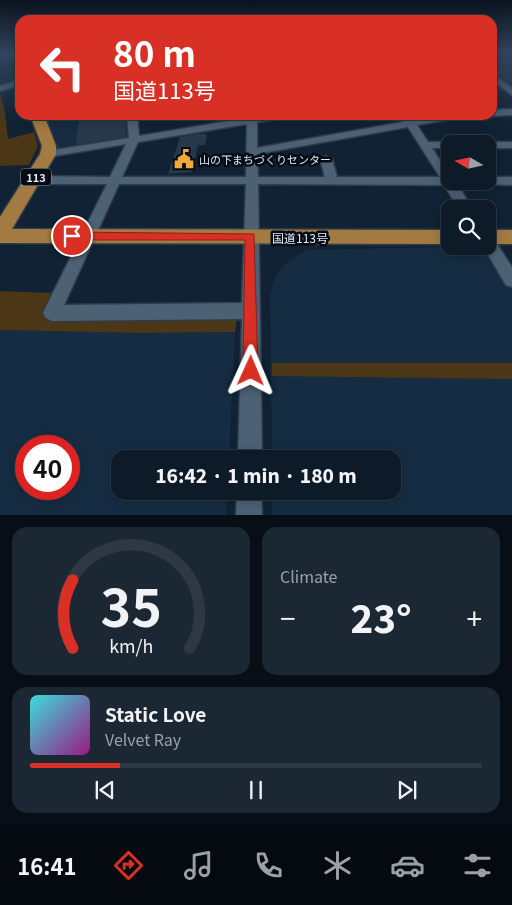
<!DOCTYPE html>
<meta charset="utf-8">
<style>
body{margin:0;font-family:Georgia,"Noto Sans JP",serif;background:#1b2733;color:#f1f3f6;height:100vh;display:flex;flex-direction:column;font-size:19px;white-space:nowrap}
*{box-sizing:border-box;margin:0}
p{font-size:16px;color:#9aa1a7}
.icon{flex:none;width:28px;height:28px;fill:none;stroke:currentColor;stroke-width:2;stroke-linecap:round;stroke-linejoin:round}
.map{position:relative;height:515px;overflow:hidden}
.details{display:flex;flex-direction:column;gap:12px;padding:12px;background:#070e15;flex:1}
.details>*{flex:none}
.hud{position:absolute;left:15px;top:15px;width:482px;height:105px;border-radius:15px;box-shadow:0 2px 12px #0003,0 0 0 1px #2d3844;background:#d93025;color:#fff;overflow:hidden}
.needle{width:32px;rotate:279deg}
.buttons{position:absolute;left:441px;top:135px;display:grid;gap:10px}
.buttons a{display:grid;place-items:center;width:55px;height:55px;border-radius:10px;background:#0d1a27;box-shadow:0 2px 12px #0003,0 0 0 1px #2d3844;font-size:25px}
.speed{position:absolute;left:15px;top:435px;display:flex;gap:10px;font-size:25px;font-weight:700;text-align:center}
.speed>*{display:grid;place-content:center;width:65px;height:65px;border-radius:50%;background:#0d1a27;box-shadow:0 2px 12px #0003,0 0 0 1px #2d3844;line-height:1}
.speed .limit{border:8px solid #d22;background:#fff;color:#111}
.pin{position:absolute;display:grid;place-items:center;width:42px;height:42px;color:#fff;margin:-21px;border:2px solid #fff;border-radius:50%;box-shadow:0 1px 5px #0007}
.me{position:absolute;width:55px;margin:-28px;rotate:1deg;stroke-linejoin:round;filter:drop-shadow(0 0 4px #0008)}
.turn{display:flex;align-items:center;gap:18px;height:105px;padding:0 15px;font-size:22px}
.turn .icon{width:65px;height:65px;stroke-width:2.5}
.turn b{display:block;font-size:35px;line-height:42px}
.big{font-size:38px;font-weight:800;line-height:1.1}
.details .widget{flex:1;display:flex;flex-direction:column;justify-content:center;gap:8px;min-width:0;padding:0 18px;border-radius:15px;background:#1b2733}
.details .dial{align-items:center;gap:0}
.dial svg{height:130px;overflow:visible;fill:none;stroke:#2d3844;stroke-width:7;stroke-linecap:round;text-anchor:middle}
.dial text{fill:#f1f3f6;stroke:none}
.song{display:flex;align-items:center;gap:15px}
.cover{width:60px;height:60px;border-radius:8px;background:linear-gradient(135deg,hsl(180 70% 55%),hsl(310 70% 35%))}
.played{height:5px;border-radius:2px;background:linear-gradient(90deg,#d93025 20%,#2d3844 20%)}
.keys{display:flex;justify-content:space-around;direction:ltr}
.heat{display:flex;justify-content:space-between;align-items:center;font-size:28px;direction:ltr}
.details .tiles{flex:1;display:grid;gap:12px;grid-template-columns:1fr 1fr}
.widget:last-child{grid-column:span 2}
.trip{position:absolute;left:111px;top:450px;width:290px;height:50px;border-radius:15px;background:#0d1a27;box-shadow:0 2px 12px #0003,0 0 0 1px #2d3844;font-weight:800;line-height:50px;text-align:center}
.tab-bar{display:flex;height:80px;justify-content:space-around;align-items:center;background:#050a10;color:#9aa1a7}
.tab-bar .icon{width:35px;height:35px}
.tab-bar .on{color:#d93025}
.tab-bar b{font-size:22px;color:#f1f3f6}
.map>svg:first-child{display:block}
</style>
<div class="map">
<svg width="512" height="515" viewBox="0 0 512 515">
<rect width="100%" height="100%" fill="#112234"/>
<g fill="#152c42" fill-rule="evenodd">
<path d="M492,53H512V87L493,71Z"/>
<path d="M44,115H127L129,138L58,149Z"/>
<path d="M484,246L512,290V515H272V491H392V459H272L270,295L276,275L288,261L307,250Z"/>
<path d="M0,330L140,333L235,332L229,459H120V491H227L226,515H0ZM26,446H69V489H26Z"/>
</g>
<g fill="#4b3616">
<path d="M0,94L5,112L8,139L34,132L38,146L29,165L0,166Z"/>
<path d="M0,291L53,293L43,314H237L235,332L140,333L0,330Z"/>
<path d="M272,363H512V379L272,376Z"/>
</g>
<g fill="#26384b">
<path d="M91,115H125L126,137L76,145L79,118L91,117Z"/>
<path d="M196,134H207L205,145H198L192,172L168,174L180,137Z"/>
</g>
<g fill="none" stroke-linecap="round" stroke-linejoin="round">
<defs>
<g id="minor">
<path d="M0,53H20V55L0,57Z"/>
<path d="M492,74L512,88V95L492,80Z"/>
<path d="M20,80V85L0,91V86Z"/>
<path d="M512,109V115L492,116L489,115H492V110Z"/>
<path d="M127,115H137L139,136L247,118V115H257V117L289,115L284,118L257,122V148L403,122L399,118L404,115L413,120L441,115H462L457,118L417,125L428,142H450L454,144H450V148H432L450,175V181H456L472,209H459L444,185L258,184L262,459H238L242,319L52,321L46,318L43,313L107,184H34L28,180L34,176L110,177L126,144L48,157L43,154L48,151L129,138ZM247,124L246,177H122L138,142ZM408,127L440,177H337L332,159L326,156L320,159L325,177H258L257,154ZM119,184H246L242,303L64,305Z"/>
<path d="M488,142H512V148H488V144H484Z"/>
<path d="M488,177H512V185L484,184L482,181H488Z"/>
<path d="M488,237L493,238L512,267V287L506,285L483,246H488Z"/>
<path d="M237,491H261L262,515H236Z"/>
</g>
<g id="highway">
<path d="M30,115H44L56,146V154L12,229L450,230V244L0,243V217L40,154L42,146Z"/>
<rect x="488" y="230" width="24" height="14"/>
</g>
</defs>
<use href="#minor" stroke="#313c4b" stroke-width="3"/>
<use href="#highway" stroke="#313c4b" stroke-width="3"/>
<use href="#minor" fill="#4d6175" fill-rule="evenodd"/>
<use href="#highway" fill="#a37a41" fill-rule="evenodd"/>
</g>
<linearGradient id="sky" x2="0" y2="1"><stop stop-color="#09131d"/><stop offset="0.42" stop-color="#32445c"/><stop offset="1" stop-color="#32445c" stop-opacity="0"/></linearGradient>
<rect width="512" height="125" fill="url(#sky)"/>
<path fill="#d93025" stroke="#8d1f18" d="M72,232L254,234L258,371L256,376L251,378L245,376L243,371L245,240H72L66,236Z"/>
<defs>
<symbol id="civic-bare" viewBox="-9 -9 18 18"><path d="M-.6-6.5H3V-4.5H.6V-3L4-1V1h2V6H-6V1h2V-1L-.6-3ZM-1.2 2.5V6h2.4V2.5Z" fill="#eea83c" stroke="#050b13" stroke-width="2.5" paint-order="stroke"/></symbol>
</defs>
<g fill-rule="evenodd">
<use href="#civic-bare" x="170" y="145" width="28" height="28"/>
</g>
<g text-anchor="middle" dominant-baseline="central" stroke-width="5" stroke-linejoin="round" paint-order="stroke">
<g font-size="11" fill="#deeaf6" stroke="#050b13" text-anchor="start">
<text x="199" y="159">山の下まちづくりセンター</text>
</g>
<rect fill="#050b13" stroke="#9da7b2" stroke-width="1" x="21" y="168.5" width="30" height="17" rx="4"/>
<g font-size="11" font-weight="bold" fill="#deeaf6">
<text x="36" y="177">113</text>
</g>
<g font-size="12" fill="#deeaf6" stroke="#050b13">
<text x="300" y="237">国道113号</text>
</g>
</g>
</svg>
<div class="buttons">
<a><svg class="needle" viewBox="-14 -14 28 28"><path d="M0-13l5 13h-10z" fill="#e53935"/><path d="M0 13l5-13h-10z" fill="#9aa1a7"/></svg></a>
<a><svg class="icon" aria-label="search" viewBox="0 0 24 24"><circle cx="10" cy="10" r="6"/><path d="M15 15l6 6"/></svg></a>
</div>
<div class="speed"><div class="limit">40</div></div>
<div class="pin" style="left:72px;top:236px;background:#d93025"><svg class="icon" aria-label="arrive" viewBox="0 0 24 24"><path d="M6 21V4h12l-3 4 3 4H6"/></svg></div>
<svg class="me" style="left:251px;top:371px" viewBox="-20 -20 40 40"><path d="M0-17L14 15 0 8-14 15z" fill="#d93025" stroke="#fff" stroke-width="4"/></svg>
<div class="trip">16:42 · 1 min · 180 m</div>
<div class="hud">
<div class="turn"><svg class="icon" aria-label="left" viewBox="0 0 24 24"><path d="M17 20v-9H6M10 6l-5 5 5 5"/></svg><div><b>80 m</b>国道113号</div></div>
</div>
</div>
<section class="details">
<div class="tiles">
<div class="widget dial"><svg viewBox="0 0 100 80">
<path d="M14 69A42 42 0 1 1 86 69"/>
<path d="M14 69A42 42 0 0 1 14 27" stroke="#d93025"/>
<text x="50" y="56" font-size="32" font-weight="700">35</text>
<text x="50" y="72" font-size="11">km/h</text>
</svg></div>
<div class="widget"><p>Climate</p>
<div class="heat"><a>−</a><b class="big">23°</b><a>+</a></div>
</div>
<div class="widget">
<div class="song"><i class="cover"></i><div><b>Static Love</b><p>Velvet Ray</p></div></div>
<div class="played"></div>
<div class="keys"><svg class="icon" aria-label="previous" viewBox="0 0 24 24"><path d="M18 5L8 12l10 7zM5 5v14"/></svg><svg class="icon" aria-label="pause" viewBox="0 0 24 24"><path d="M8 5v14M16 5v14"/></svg><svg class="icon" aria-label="next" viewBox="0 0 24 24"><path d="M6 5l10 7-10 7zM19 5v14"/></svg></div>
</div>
</div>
</section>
<nav class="tab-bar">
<b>16:41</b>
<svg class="icon on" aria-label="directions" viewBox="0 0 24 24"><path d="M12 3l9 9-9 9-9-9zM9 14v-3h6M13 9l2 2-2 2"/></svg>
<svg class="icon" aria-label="music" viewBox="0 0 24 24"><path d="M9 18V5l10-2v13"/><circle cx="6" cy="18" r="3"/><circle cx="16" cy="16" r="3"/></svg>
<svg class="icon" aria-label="phone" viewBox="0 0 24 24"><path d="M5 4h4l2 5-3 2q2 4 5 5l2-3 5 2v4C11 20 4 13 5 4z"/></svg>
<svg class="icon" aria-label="climate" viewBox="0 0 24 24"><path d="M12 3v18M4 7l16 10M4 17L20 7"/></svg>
<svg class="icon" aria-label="car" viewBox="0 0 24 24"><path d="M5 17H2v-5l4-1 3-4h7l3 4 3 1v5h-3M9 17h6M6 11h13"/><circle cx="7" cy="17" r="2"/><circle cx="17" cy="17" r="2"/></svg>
<svg class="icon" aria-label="filters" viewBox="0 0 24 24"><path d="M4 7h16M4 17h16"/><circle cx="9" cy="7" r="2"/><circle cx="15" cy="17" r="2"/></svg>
</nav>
